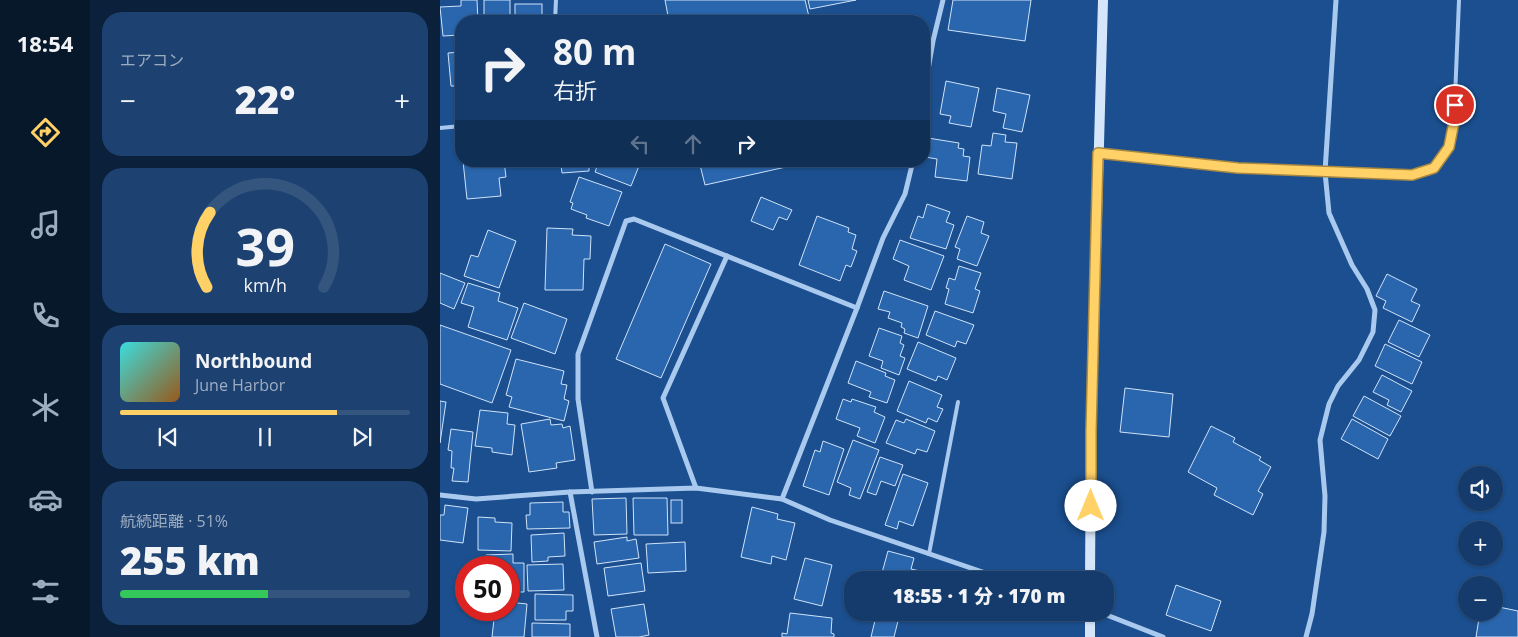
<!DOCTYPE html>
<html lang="ja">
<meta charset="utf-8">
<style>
body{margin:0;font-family:"Open Sans","Noto Sans JP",sans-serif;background:#1d4271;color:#f1f3f6;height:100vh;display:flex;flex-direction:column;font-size:19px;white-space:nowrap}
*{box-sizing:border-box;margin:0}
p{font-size:16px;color:#9dadc1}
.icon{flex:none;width:28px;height:28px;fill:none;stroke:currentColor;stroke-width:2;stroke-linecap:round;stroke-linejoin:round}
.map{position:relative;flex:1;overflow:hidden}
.drawer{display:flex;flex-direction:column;gap:12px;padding:12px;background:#0b203b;width:350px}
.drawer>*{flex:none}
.top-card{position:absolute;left:15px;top:15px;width:475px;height:152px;border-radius:20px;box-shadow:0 1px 4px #0004,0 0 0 1px #33557e;background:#143b6b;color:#f1f3f6;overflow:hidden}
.fabs{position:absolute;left:1018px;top:466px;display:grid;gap:10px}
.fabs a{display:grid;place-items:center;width:45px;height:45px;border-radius:50%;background:#143b6b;box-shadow:0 1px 4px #0004,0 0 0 1px #33557e;font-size:25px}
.speed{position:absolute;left:15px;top:556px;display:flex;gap:10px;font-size:25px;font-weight:700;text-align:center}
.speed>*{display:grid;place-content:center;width:65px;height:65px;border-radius:50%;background:#143b6b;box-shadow:0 1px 4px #0004,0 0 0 1px #33557e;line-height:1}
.speed .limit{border:8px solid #d22;background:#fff;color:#111}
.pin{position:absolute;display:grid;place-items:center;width:42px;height:42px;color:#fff;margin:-21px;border:2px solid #fff;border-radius:50%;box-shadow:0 1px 5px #0007}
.me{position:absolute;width:55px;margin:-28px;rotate:0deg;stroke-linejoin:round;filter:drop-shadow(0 0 4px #0008)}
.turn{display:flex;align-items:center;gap:18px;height:105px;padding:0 15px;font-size:22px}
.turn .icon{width:65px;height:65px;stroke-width:2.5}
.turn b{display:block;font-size:35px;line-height:42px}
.lanes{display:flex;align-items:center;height:48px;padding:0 15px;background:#0003;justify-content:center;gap:25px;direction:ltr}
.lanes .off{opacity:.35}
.big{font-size:38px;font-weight:800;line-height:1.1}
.drawer .widget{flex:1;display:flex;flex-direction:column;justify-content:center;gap:8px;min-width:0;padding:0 18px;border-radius:20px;background:#1d4271}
.drawer .dial{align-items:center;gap:0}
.dial svg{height:130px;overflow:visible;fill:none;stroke:#33557e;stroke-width:7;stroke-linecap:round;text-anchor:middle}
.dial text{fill:#f1f3f6;stroke:none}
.song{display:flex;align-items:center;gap:15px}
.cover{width:60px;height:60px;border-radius:8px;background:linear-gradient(135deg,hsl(180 70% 55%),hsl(30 70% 35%))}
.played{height:5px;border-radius:2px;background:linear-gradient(90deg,#ffd166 75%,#33557e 75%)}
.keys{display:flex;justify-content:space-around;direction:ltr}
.heat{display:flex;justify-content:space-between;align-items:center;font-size:28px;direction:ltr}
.charge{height:8px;border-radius:4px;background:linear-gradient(90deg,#34c759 51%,#33557e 0)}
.trip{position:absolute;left:404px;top:571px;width:270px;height:50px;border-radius:20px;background:#143b6b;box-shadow:0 1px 4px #0004,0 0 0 1px #33557e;font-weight:800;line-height:50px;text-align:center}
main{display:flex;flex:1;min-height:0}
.menu{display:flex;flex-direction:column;width:90px;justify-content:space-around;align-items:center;background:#08182b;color:#9dadc1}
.menu .icon{width:35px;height:35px}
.menu .selected{color:#ffd166}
.menu b{font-size:22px;color:#f1f3f6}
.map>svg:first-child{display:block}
</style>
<main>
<nav class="menu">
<b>18:54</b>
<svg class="icon selected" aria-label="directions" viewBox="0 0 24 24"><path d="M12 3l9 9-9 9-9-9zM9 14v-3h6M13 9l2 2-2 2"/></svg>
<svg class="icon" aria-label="music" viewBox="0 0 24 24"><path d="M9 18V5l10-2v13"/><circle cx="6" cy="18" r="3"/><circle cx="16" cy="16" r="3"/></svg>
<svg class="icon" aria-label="phone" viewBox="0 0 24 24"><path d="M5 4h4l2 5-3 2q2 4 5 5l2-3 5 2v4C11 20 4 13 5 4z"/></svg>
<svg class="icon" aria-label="climate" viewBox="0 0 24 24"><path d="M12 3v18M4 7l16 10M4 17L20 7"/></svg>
<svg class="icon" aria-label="car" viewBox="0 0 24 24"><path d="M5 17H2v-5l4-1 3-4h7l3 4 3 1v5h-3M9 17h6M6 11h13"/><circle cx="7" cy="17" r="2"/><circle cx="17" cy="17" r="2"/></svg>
<svg class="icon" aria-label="filters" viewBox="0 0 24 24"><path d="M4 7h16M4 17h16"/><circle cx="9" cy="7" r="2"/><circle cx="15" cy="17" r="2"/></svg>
</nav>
<section class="drawer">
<div class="widget"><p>エアコン</p>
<div class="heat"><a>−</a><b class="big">22°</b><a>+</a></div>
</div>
<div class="widget dial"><svg viewBox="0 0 100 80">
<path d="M14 69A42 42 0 1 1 86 69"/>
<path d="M14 69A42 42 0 0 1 16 23" stroke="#ffd166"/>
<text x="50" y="56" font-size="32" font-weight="700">39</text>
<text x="50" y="72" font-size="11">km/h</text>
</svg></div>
<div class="widget">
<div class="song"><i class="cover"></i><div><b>Northbound</b><p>June Harbor</p></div></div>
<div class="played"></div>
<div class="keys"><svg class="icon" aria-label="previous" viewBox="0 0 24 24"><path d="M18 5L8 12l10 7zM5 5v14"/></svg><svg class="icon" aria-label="pause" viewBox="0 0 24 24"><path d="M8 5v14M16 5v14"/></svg><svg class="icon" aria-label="next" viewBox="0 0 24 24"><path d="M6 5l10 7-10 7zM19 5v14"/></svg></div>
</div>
<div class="widget"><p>航続距離 · 51%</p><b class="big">255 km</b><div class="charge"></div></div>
</section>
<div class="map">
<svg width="1078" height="637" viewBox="0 0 1078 637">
<rect width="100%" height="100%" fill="#1b4f8f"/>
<g fill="#2a66ad" stroke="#cfe3fa">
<path d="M21,0H37L38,21H21V40L20,35L3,36L0,7L21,6Z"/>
<rect x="44" y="0" width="26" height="21"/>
<path d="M225,0H365L370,21H229Z"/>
<path d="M368,0H416L370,9Z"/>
<path d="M513,0H591L585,41L508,30Z"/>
<rect x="75" y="4" width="27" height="17"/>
<path d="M21,52V107H18L16,86H11L8,53Z"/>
<path d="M506,81L539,88L531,127L509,123L511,116L500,114Z"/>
<path d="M557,88L590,95L582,132L563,128L566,114L553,111Z"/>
<path d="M553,133L566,135L565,142L577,143L572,179L538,174L542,145L551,146Z"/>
<path d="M488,138L519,143L518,148L524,149L523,156L530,157L527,181L495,177L497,159L485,157Z"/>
<path d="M23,161H64L66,177L59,178L61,196L27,199Z"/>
<path d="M112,161H149V171L122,173L121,165H112Z"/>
<path d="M159,161H201L191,186L155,172Z"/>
<path d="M259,161H373L265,185Z"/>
<path d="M139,177L182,192L169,226L146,218L147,215L131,209L133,203L130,202Z"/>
<path d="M321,197L352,210L347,220L339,217L333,230L311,221Z"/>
<path d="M487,204L510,212L506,222L514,225L506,249L470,238L478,216L483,218Z"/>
<path d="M377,216L409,228L408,232L416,235L412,249L417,251L411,267L406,265L400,281L359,265Z"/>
<path d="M527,216L544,222L541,233L549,236L537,266L517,259L520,249L515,247Z"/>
<path d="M107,228L133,229L132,235L151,236L150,259H144L143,290H105Z"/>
<path d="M48,230L76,241L59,288L24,276L31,255L38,257Z"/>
<path d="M460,240L504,256L491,290L464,280L469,266L453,259Z"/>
<path d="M225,244L271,264L221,378L176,359Z"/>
<path d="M519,266L541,273L535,289L540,291L533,313L505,304L509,289L506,288L509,278L515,280Z"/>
<path d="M0,273L25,283L14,309L0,303Z"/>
<path d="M947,274L977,289L971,301L980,305L972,322L943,308L946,301L936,296Z"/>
<path d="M28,283L60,293L58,301L78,308L67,340L28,327L34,307L21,303Z"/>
<path d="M444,291L488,306L478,338L464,333L465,329L461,327L462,323L448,318L450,312L438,309Z"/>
<path d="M84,303L127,319L115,354L71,338Z"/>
<path d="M495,311L534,325L526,344L517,341L515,347L486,335Z"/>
<path d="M959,320L990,335L979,357L948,342Z"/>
<path d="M0,325L71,350L52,403L0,384Z"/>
<path d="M439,328L462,336L460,343L464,345L460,356L465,358L459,375L441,368L443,361L429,356Z"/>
<path d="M478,342L516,358L507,380L498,376L496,381L467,369Z"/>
<path d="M945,344L982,362L972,384L935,366Z"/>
<path d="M76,359L124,371L121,384L127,385L124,399L129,401L124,421L69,407L72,397L66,395Z"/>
<path d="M416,361L446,373L445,376L455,380L447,403L429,397L431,392L408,383Z"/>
<path d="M942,375L972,391L961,412L947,405L949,400L933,392Z"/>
<path d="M469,381L502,395L497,407L503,409L497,422L488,418L486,423L457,411Z"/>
<path d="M685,388L733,394L729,437L680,432Z"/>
<path d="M924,396L961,416L950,436L913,416Z"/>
<path d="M403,399L411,402L412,399L436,407L434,412L445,417L435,443L417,436L420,428L396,419Z"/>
<path d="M0,401L6,402L0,443Z"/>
<path d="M40,410L68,413L67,424L75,425L72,455L52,452V448L35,446Z"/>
<path d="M110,419L111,425L122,424L123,428L130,426L135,460L116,463L117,468L89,472L81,424Z"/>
<path d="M466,419L495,431L487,452L477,449L475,454L446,443L456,420L464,423Z"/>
<path d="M912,419L948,439L938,459L901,439Z"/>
<path d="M771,426L795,438L793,442L821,457L819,460L831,467L818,491L823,494L813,515L774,495L777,488L748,472Z"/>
<path d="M11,429L33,432L28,482L12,481L14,468H11L12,451L8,450Z"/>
<path d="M413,440L439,450L420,499L409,495L411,488L397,482Z"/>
<path d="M383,441L404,449L389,495L363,486L375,450L380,452Z"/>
<path d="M440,457L463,465L455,486L441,481L436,495L427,492Z"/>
<path d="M463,474L488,483L473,526L459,521L457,529L445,525Z"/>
<path d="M186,498L187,534L154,535L152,499Z"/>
<path d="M193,498H227L228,535H194Z"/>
<rect x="231" y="500" width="11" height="23"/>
<path d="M123,502V512H129L130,528L87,529L86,515H90V503Z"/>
<path d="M5,505L28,508L23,543L0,540V515H4Z"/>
<path d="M312,507L338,514L337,519L355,523L346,560L332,556L331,564L301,557Z"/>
<path d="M38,517L55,518V522L72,523L71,551L38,550Z"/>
<path d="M124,533L125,556L108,557V561L92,562L91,535Z"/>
<path d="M187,537V541L196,539L199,558L157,564L154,542Z"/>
<path d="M245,542L246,571L208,573L206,544Z"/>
<path d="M448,551L474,558L471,569L480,571L478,580H440Z"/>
<path d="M73,554V563H84V592H69V568H47L46,555Z"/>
<path d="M365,558L392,565L382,606L354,599Z"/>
<path d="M201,563L205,591L168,596L164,568Z"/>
<path d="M123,564L124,590L88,591L87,565Z"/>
<path d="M736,585L781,601L771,631L726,615Z"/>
<path d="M95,594L133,595V611H126V620H95Z"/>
<path d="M69,602L87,604L84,637H52L55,610H69Z"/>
<path d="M204,604L209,635L199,637H176L171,609Z"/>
<path d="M1054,606L1078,611V637H1036L1040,612H1054Z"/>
<path d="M437,612L460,613L454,637H431Z"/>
<path d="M350,613L392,618L391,633L394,634V637H342V633L347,634Z"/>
<path d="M92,623L130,624V637H92Z"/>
</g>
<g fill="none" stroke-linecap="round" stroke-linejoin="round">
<g stroke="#a9c9ee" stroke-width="4">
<path d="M115,21L116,0"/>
<path d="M0,128L21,126"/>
<path d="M659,153L798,168L972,175L993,168L1009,147L1014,122L1019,0"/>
<path d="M489,554L518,402"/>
</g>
<g stroke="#a9c9ee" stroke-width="5">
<path d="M484,93L493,41L503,0"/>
<path d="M256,488L223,398L287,256"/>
<path d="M130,492L157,637"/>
<path d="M152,492L138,399V354L186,221L194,219L417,308"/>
<path d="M0,495L36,499L130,492L256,488L342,499L390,520L566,580"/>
<path d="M342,499L417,308L443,238L465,194L473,161"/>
<path d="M659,612L723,637"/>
<path d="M866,637L872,614L884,532L885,496L880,440L889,404L898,386L919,360L933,332L935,310L927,289L912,265L889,213L885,172L896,0"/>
</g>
<g stroke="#d6e6fa" stroke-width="10">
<path d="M650,580L651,432L663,0"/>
<path d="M650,637V612"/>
</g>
</g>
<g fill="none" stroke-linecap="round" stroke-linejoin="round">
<defs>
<path id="route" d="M651,506V432L658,153L798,168L972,175L994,168L1009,147L1014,122L1015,105"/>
</defs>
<use href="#route" stroke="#a68842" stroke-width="12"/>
<use href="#route" stroke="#ffd166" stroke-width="9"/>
</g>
</svg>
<div class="fabs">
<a><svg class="icon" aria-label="sound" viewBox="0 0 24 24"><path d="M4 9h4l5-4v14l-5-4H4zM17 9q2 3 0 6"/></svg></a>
<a>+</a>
<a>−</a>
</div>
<div class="speed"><div class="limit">50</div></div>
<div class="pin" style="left:1015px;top:105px;background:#d93025"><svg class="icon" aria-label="arrive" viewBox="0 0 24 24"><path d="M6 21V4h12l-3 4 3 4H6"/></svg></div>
<svg class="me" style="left:651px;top:506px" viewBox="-20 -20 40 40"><circle r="19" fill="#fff"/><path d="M0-13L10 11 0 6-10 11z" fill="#ffd166"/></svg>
<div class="trip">18:55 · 1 分 · 170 m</div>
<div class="top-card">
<div class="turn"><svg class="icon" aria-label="right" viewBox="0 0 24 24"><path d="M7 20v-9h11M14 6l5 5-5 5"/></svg><div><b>80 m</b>右折</div></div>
<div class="lanes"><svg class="icon off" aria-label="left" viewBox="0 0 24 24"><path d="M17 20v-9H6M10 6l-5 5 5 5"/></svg><svg class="icon off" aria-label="ahead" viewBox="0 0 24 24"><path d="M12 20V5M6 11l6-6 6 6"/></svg><svg class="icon" aria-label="right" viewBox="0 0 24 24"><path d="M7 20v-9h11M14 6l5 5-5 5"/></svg></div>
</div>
</div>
</main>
